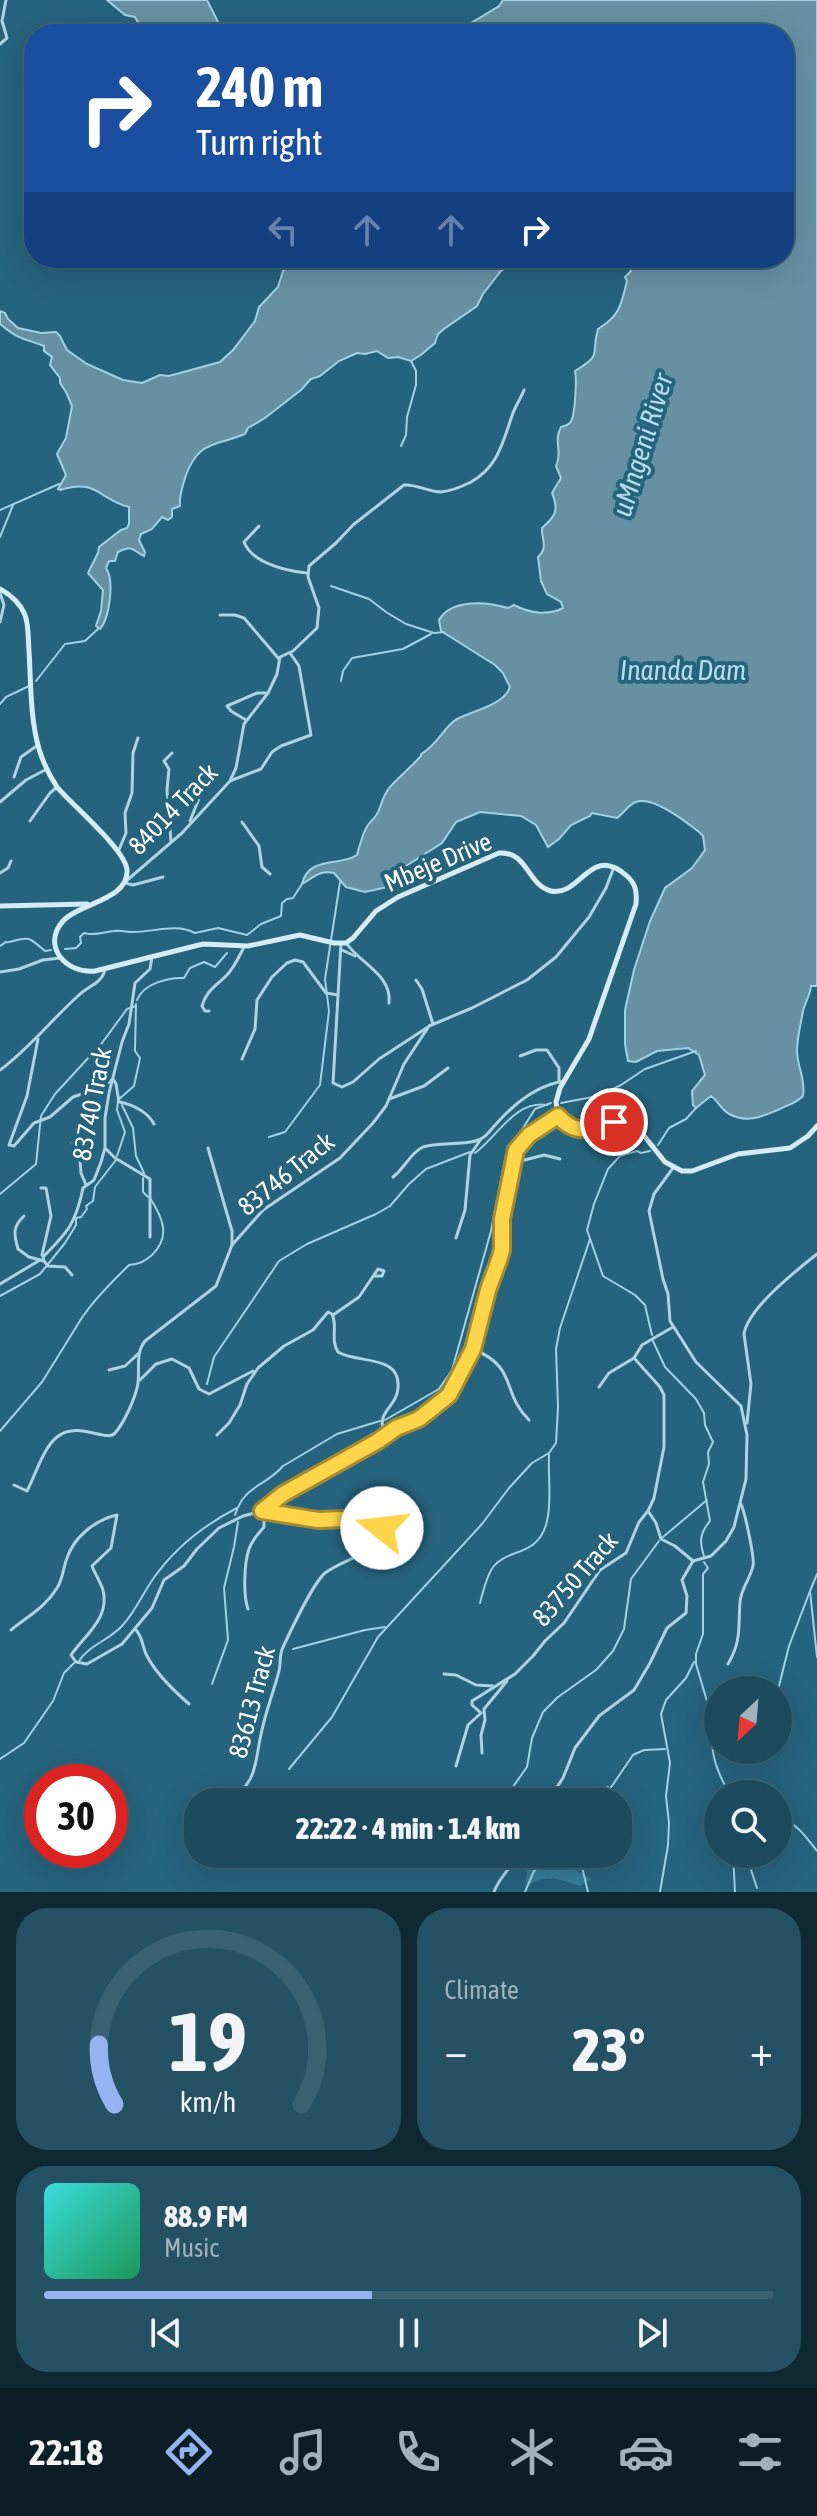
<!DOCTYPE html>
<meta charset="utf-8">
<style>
body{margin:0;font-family:"Asap Condensed",sans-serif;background:#255164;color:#f1f3f6;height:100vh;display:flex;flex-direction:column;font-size:30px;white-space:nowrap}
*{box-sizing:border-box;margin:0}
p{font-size:26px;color:#a0b3bc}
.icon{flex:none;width:44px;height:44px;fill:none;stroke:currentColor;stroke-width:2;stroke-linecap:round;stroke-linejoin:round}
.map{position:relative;height:1892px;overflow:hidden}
.sheet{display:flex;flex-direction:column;gap:16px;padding:16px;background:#0f2934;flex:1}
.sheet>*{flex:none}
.hud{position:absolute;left:24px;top:24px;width:770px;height:244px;border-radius:32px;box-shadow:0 8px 32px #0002,0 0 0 2px #3a6273;background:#1a4fa0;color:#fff;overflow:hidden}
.needle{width:52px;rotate:206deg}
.fabs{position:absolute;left:704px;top:1676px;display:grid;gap:16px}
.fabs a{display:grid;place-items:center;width:88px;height:88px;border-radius:50%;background:#1c4a5e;box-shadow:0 8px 32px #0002,0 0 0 2px #3a6273;font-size:40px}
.speed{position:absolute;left:24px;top:1764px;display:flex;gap:16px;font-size:40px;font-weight:700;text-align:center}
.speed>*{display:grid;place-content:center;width:104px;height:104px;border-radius:50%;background:#1c4a5e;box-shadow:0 8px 32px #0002,0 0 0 2px #3a6273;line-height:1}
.speed .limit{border:12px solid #d22;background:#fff;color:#111}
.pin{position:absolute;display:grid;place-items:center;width:68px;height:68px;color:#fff;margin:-34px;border:4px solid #fff;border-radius:50%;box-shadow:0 2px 8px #0007}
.me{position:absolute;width:88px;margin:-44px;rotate:286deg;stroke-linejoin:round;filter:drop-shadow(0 0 6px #0008)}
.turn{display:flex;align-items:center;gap:28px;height:168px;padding:0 40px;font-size:36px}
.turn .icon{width:104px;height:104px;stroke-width:2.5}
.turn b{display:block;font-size:56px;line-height:68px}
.lanes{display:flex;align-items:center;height:76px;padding:0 40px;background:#0003;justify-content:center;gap:40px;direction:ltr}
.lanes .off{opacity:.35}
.big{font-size:60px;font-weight:800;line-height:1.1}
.sheet .card{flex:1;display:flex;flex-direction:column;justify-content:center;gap:12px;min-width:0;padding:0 28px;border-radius:32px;background:#255164}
.sheet .dial{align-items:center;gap:0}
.dial svg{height:208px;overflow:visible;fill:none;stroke:#3a6273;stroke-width:7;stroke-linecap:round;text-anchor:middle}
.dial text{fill:#f1f3f6;stroke:none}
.song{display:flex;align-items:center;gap:24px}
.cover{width:96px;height:96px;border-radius:12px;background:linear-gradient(135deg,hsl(180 70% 55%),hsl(150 70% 35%))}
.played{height:8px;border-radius:4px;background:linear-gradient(90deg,#95b2f1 45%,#3a6273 45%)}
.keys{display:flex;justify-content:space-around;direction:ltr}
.heat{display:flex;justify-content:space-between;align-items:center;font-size:44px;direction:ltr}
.sheet .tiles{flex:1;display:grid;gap:16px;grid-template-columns:1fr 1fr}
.card:last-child{grid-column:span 2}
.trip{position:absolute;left:184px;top:1788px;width:448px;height:80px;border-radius:32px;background:#1c4a5e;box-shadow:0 8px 32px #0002,0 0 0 2px #3a6273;font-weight:800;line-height:80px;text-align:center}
.dock{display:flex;height:128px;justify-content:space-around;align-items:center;background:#0b1e26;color:#a0b3bc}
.dock .icon{width:56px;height:56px}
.dock .on{color:#95b2f1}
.dock b{font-size:36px;color:#f1f3f6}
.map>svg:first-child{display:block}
</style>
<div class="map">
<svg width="817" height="1892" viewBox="0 0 817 1892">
<rect width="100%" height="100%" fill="#26637d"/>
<path fill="#377d98" d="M538,1854H568L570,1858L571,1854L583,1857L576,1863L570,1860L572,1868L591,1879L580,1886C557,1879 547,1873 525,1887L529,1860Z"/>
<g fill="#6690a3" stroke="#a0d2e5" stroke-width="2">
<path d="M107,0H207L218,22L230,34H144L135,17L125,15Z"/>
<path d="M503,0H817V986H811C810,996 805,1002 803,1011C801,1023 797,1038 797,1051C797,1066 806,1080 803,1096C795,1104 789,1104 780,1109C763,1116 748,1124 729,1114C721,1109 718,1101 711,1096L696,1108L693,1105L692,1091L705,1075L699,1055L688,1048L657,1051L636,1062L628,1061L625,1044V1010L634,970L650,921L665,888L692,868L705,850L703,836L699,832C685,821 653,796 636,802C629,804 624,813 617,818L592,813L590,816L571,825L559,839L548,847L536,825L521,816L480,812L456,822L442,843L403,868L396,883L392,886L365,892L346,887L334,873C320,870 314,877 302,884C309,855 340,867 357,855C360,845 362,834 368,825C372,820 377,816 379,810C382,802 384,794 390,787C400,776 411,767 421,756V754C439,744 444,726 457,719C474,710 503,706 510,687L503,673L495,665L441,631L439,620C452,598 488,602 508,608L514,605C529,613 548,616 563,608L561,602L547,594L541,581L538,557C549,547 541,538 542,528C556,516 559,510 552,493L561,478L556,466C563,452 553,441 561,427C567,425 570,425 572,419C575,411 577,379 575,371C604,353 590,356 598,329C621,315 621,304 627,281L625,277L631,271L633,258H784V34H427L461,29L499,6Z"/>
<path d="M294,258H516L501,271L483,294L477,306L444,329L438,334L435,343L421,355L411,361L398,357L388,358L377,351L365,354L357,353L339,361L320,376L311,379L301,390L265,418L248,428L245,434C216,446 199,440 186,475C183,485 179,495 180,506L172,509V517L168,520L162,517L152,529L141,534L139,540L145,552L144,556C131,550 134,544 118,552L115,561H109L106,568C115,581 109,619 100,629L96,626L101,611L103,590L88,573L98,553L99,547L121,530L127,528L129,524V507C98,499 97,478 60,490L58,489L66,475L57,454L66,438L72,406L66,392L60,383V378L50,365L52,357L44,351V346C23,338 19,340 0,324V311L5,313L8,319L18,328L41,333L56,332L60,336L67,350L87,364L123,380L142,383L160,375L169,376L220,362L233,350L255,321L259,307L278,287L283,271Z"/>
</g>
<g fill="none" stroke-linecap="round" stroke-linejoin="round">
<g stroke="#a0d2e5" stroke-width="2">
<path d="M401,446L406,435L407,417L416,385V371L411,361"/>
<path d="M0,510L59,484"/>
<path d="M0,537L13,505"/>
<path d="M331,586L369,599L386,612L406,624L434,633L444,632"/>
<path d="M36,681L65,644L85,641L99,628"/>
<path d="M341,681L343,671L352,658L403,649L431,634"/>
<path d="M0,704L6,697L29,686"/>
<path d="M0,946C12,938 0,945 13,941C32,936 30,939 45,951L51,950"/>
<path d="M65,949L76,948L81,943L80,937L84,933C94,936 104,932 114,931C121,930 127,932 133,932C154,932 176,923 195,933L218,928L247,935L261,924L281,916L282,903L287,899L293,898L302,884"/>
<path d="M137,1000C143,984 168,977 184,978L190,968L204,962L215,967L227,953"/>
<path d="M561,1103L598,1096L621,1085L645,1069L696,1051"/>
<path d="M122,1105L133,1128L136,1156L144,1173"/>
<path d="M269,1137L285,1132L320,1085L329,1011L325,979L340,882"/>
<path d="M658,1145L669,1128L686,1119L696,1108"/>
<path d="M650,1151L641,1153L637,1151L620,1156L608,1169L594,1204L587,1230L603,1276L635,1295L645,1305L652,1335"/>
<path d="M475,1153C498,1136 515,1100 547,1105"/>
<path d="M117,1156L125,1132L117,1110L118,1100L134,1086L140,1058L135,1051L136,1004"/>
<path d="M143,1178V1192L148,1197"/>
<path d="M0,1194L36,1164L41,1116L55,1094L102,1043L127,1009L136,1006"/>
<path d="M0,1296L40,1274L65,1243L76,1225V1218L81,1217L87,1209L86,1206L93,1201L95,1187L116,1160"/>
<path d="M84,1315C96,1297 113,1281 129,1265C139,1264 144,1262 152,1255C171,1237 163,1218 150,1198"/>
<path d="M653,1341L665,1367L696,1399L704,1413L705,1425L713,1442L708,1452L709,1464L703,1482L710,1521C700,1533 699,1541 704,1556"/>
<path d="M207,1384L214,1357L279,1261L307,1244L376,1214L390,1206L409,1184L426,1169L470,1152"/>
<path d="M385,1420L439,1389L452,1370L491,1231L506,1155L535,1109L551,1103"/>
<path d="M0,1431L42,1382L83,1316"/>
<path d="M235,1515C244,1485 265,1487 283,1466L337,1434L380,1421"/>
<path d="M663,1537L707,1500"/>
<path d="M704,1562L708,1568L703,1574V1634L696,1654V1664L709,1708L711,1723L715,1731C707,1750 720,1778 730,1794"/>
<path d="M817,1574L810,1591L817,1657"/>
<path d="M480,1603C483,1592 486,1577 493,1567C508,1548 536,1557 546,1525C552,1504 548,1477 549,1455"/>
<path d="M293,1649L365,1630L385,1627"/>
<path d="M79,1661C89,1645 108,1641 122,1626C135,1612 142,1595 153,1579C174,1549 204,1525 237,1508"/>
<path d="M212,1684L228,1640L224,1588L234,1547L238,1522"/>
<path d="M778,1690L789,1646L810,1591"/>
<path d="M0,1759L24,1743L53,1701L64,1673L74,1663"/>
<path d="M289,1769L332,1717L378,1637L482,1524L509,1488L532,1463L549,1453L556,1443L558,1407L556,1349L560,1328L590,1239"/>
<path d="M510,1791L527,1767L532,1738L543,1712L558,1697L596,1670L613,1651L624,1629L631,1579L659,1541"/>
<path d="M586,1802L597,1791L608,1787"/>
<path d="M601,1802L633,1755L644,1750L665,1749"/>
<path d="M778,1817C796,1822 806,1837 817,1851"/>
<path d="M585,1854L582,1867L588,1892"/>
<path d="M733,1854L735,1892"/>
<path d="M757,1888L751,1870L757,1854"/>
<path d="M525,1892L534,1871L554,1854"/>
<path d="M660,1892L668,1845L669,1823L666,1796L670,1763L661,1714L666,1700L686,1678L694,1662"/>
</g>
<g stroke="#acd4e5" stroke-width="3">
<path d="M0,44L7,38L2,21L6,0"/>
<path d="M259,526L244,542C252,563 286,571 307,573"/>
<path d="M0,593L4,605L0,622"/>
<path d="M220,615H235L244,618L279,659"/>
<path d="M246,720L231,711L227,706L257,693H268"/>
<path d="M14,777L21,757L38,745"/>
<path d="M230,781L261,769L272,752L281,746L311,735L299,666L290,653"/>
<path d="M0,802L26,780L47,769"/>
<path d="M30,821L50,793L57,787"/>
<path d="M190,821L202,791"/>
<path d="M242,822L259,846L262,867L270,874"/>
<path d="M171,842L167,790L169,769L164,761L172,753"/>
<path d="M118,852L126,833L125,813L132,793L133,753L138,738"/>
<path d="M0,873L8,868L11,861"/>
<path d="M125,882L182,833L230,781L236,768L244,724L268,693L277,674L280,657L293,651L317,628L319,608L308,577L309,566L336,543L353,525L404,485C417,484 428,492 441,492C451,491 463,486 471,482C499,466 503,441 513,413C516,405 521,398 524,390"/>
<path d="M125,883L133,885L163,877"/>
<path d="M341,943L333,1083L342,1087L353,1082L379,1059L428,1027"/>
<path d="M347,944C361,964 392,975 389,1003"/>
<path d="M342,950L355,956"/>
<path d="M0,972L19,969L43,960L60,958"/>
<path d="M416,980L422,989L433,1024"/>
<path d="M209,1011H205L202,1006C206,991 216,986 226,976C234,968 239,957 244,947"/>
<path d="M38,1039L27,1096L9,1145L14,1146L34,1123L50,1117L73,1097L102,1087L113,1079L116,1084L119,1102C132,1104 148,1112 154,1124"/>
<path d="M520,1056L536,1050H547L559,1068V1082"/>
<path d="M242,1059L255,1029L257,1000L272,977L287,963L295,960L303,962L326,993L338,995"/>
<path d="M0,1070C30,1048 51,1020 79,995C88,986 103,983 105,969"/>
<path d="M389,1099L424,1086L448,1068"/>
<path d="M72,1143L79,1149L81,1173L86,1185"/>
<path d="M208,1148L232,1231V1245"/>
<path d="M106,1149L115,1158L150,1179V1237"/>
<path d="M513,1163L544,1155L560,1159"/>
<path d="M393,1177C405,1168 410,1153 423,1147C440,1141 470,1147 484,1137C489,1133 493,1127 497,1123C514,1104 538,1085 564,1081"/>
<path d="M41,1188H46L51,1216L42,1255"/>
<path d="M24,1216C12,1227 14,1235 18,1249L29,1257L44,1261"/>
<path d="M456,1238L465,1210L470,1155L481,1139"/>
<path d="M72,1275L65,1267L48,1266L44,1261L43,1257C68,1232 76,1223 83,1188L94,1180L101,1162L105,1148V1118L109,1093L122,1042L129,1024L135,983L150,969L152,957"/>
<path d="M0,1284L40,1260"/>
<path d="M333,1315L359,1297L378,1269L384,1271L382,1276H374"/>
<path d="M473,1349C519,1368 500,1391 529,1420"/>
<path d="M634,1358L660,1387L664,1395V1447L654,1498L648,1511"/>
<path d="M109,1370L125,1366L139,1353"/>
<path d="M140,1380L156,1364L172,1359L189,1368L199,1389L209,1394L253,1371"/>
<path d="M599,1387L609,1373L634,1358L642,1345L673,1327"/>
<path d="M747,1423L751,1384L744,1334C748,1308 797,1270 817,1254"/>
<path d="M217,1435L229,1423L240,1405L247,1384L258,1368L284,1346L313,1330L328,1312L332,1314C338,1326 330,1340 338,1352C358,1364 401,1354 398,1388C397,1406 378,1411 383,1429L388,1432"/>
<path d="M14,1485L27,1491C35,1476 43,1448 57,1437C78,1420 107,1443 115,1433C124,1423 136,1397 138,1383C140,1367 135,1354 145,1341L216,1286L232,1245L263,1210L340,1158L373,1123L386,1106L404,1064L429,1026L472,1008L527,980L556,957L589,917L606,888L614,867"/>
<path d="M248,1609C243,1595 244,1564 249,1549C252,1540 258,1534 264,1527V1512"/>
<path d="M11,1630C29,1615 44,1609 57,1588C63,1579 63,1568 67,1558C74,1537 95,1520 117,1515L111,1548L92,1566C95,1574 100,1581 103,1590C110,1618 85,1635 71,1655L76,1662L87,1664L122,1644L152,1608L164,1580L184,1566L197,1549L219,1528L243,1516L262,1511L283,1494L370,1446L396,1428L419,1419L449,1395L473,1349L488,1290L499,1260L502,1250V1219L516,1150L529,1135L558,1116"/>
<path d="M136,1630C143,1638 142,1645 146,1654C155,1673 173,1690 189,1704"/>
<path d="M728,1664C742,1640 738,1627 740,1602C741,1589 750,1579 753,1566C755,1559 745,1513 741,1504"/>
<path d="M444,1674L456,1675L476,1685L493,1686"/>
<path d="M484,1709L507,1681"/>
<path d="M482,1753L481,1735L485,1720L484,1710"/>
<path d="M456,1766L468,1725L481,1713L472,1705V1701L515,1674L533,1656L545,1641L564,1623L600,1570L626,1553L639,1522L648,1511L656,1523L661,1539L675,1546L693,1561L711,1556L726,1541L734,1527L746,1479L747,1435L741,1406L696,1362L670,1321L668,1294L663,1279L649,1211L654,1194L673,1168"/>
<path d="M225,1802C260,1784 254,1761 262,1730C266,1710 274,1691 279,1671C281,1663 279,1655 283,1647C290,1632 314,1582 325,1573C343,1559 376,1555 382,1530L378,1520L371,1518L318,1520L262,1511"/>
<path d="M547,1802L563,1778L575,1748L599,1716L634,1690L650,1663L667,1628L686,1613L687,1596L682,1580L693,1561"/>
<path d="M192,1821L198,1816"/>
<path d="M494,1892C499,1877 512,1868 517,1854"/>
</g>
<g stroke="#d5ebf5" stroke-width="5">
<path d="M0,589C11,595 20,603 25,615C29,626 28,639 29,651C31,683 30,718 39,749C43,762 49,775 57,787C72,805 126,850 127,870C129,900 79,903 63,921C41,946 66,974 95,971L203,944L248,946L300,935L334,943H346L353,938L376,911L398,897L499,853C528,851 527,885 551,891C581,897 590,843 627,876C636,884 637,892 636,904L589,1039L560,1088L556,1102L558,1116L569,1126L579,1130L614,1122L630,1124L645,1137L665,1162L682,1171H692L738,1154L790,1148L808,1136L817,1126"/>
<path d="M0,906L87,904"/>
</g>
</g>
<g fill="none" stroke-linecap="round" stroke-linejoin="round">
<defs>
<path id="route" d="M382,1528L378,1520L371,1518L318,1520L262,1511L283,1494L378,1441L396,1428L419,1419L449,1395L473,1349L488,1290L499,1260L502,1250V1219L516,1150L529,1135L558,1116C578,1138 590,1127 614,1122"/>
</defs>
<use href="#route" stroke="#a68a30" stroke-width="20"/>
<use href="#route" stroke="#ffd54a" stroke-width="14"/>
</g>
<g text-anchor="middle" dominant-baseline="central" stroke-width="8" stroke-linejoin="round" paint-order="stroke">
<g font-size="26" fill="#fff" stroke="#26637d">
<text transform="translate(173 809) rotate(-46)">84014 Track</text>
<text transform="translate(438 862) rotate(-23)">Mbeje Drive</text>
<text transform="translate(92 1104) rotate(-79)">83740 Track</text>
<text transform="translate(286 1174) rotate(-39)">83746 Track</text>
<text transform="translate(575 1579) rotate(-49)">83750 Track</text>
<text transform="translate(252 1702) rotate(-75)">83613 Track</text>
</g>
<g font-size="28" font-style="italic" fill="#b7dded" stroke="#26637d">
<text transform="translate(642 445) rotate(-73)">uMngeni River</text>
<text x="683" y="670">Inanda Dam</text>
</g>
</g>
</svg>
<div class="fabs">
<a><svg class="needle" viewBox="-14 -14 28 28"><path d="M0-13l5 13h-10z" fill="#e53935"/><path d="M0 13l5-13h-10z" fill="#a0b3bc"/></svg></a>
<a><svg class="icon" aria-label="search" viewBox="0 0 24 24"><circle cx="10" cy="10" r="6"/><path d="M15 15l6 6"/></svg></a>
</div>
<div class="speed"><div class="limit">30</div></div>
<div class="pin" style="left:614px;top:1122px;background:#d93025"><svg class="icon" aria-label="arrive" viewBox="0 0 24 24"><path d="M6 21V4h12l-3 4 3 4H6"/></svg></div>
<svg class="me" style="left:382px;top:1528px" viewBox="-20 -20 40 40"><circle r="19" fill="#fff"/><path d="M0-13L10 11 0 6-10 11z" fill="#ffd54a"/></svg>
<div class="trip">22:22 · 4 min · 1.4 km</div>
<div class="hud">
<div class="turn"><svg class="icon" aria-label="right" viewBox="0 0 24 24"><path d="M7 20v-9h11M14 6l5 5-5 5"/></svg><div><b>240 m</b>Turn right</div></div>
<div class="lanes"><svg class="icon off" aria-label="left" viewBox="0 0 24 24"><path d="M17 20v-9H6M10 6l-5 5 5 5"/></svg><svg class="icon off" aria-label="ahead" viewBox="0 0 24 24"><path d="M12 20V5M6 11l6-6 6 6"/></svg><svg class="icon off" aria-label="ahead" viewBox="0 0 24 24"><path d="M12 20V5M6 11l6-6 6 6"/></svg><svg class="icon" aria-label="right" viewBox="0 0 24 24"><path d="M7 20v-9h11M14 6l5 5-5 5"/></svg></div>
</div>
</div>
<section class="sheet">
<div class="tiles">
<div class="card dial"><svg viewBox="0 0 100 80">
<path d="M14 69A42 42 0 1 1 86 69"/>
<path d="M14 69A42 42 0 0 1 8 46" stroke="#95b2f1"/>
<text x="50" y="56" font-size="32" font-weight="700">19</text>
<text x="50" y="72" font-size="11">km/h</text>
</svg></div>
<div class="card"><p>Climate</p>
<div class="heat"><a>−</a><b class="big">23°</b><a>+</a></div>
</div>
<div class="card">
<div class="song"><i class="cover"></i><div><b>88.9 FM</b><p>Music</p></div></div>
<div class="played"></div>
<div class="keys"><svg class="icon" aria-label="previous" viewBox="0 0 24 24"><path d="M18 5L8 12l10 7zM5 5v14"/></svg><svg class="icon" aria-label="pause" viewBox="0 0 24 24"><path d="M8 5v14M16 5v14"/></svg><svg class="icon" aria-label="next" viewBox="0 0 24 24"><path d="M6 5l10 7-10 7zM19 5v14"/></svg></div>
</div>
</div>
</section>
<nav class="dock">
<b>22:18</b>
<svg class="icon on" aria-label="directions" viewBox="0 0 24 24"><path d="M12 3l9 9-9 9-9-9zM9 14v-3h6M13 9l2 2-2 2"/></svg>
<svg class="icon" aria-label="music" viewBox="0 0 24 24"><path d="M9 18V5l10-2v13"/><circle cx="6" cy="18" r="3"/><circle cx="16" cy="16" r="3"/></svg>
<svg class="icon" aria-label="phone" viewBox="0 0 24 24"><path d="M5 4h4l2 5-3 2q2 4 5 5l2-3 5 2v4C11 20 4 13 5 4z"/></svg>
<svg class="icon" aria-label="climate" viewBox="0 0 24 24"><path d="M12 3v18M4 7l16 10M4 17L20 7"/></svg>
<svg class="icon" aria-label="car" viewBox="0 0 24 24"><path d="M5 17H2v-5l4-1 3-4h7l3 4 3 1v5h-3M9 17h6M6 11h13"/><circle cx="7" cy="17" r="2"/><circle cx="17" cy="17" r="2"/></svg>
<svg class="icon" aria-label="filters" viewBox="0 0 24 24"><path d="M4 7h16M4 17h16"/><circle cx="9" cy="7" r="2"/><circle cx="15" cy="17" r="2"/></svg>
</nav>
